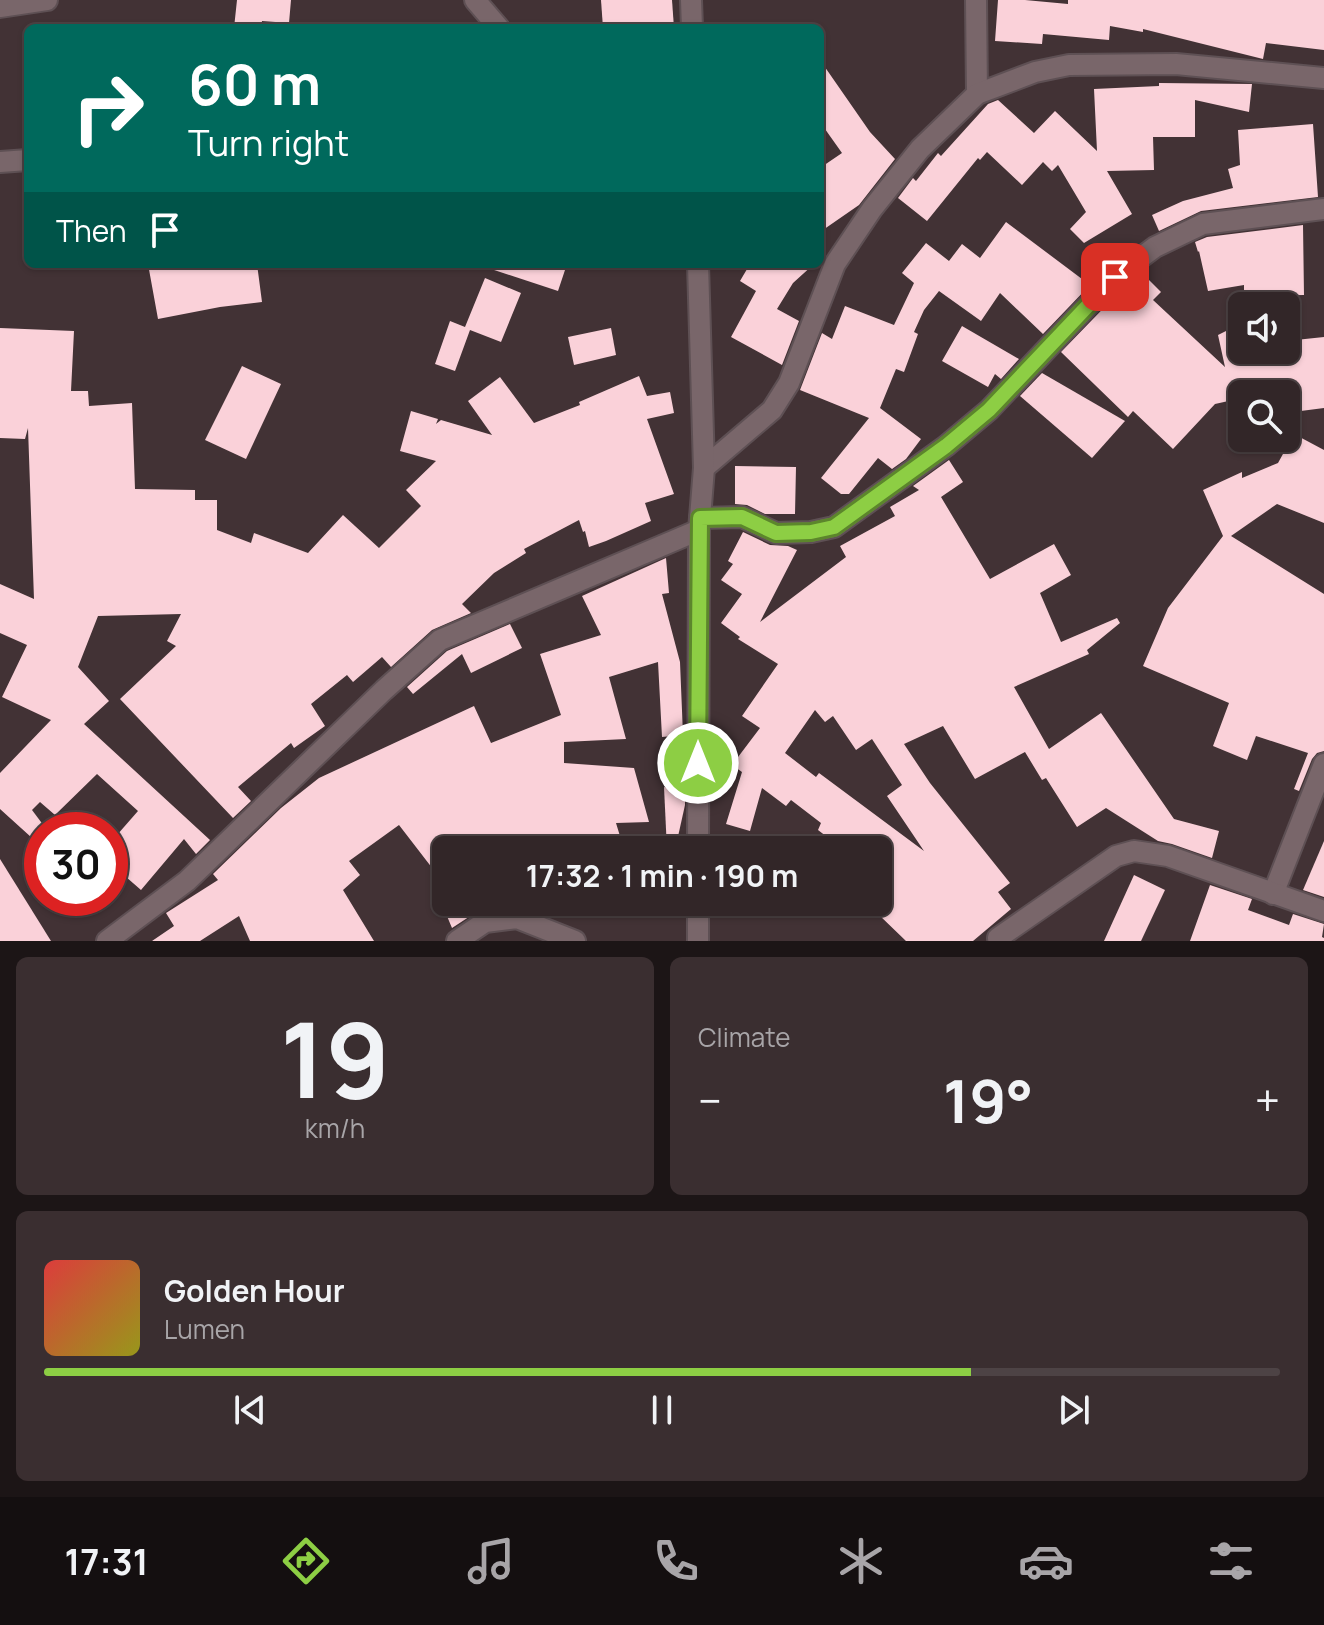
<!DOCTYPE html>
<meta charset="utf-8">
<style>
body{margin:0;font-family:Manrope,sans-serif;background:#3a2e30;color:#f1f3f6;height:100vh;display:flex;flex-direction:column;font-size:30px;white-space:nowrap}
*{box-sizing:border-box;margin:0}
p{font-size:26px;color:#a8a5a8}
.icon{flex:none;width:44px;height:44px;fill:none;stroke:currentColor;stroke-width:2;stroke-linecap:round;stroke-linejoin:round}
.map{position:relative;height:941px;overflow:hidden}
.side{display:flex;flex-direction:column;gap:16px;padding:16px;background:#1c1516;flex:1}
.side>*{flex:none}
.top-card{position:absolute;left:24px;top:24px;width:800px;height:244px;border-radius:12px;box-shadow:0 2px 6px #0004,0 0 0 2px #4d4345;background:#00695c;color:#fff;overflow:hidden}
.tools{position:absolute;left:1228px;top:292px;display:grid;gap:16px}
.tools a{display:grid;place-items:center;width:72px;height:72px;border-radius:12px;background:#322628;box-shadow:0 2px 6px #0004,0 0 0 2px #4d4345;font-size:40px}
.speed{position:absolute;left:24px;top:812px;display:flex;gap:16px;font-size:40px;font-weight:700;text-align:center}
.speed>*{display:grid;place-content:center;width:104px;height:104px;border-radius:50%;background:#322628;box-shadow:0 2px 6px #0004,0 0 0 2px #4d4345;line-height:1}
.speed .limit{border:12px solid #d22;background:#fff;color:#111}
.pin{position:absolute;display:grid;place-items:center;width:68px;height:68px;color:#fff;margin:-34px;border-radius:16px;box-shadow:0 4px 12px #0006}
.me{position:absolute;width:88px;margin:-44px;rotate:0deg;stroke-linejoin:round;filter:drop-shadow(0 0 6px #0008)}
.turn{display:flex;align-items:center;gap:28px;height:168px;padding:0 32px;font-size:36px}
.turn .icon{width:104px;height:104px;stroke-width:2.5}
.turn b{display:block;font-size:56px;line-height:68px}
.then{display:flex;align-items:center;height:76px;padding:0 32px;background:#0003;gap:16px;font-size:30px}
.big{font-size:60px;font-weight:700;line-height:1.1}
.side .widget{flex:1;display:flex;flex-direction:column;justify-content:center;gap:12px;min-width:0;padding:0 28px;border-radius:12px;background:#3a2e30}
.side .dial{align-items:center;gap:0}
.dial b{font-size:104px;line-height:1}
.song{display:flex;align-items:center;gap:24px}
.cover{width:96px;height:96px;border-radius:12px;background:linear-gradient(135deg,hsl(0 70% 55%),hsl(60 70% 35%))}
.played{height:8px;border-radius:4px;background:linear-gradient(90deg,#8dce44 75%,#4d4345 75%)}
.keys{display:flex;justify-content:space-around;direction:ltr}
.heat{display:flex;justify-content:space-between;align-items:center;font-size:44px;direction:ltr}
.side .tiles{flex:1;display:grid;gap:16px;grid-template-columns:1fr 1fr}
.widget:last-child{grid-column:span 2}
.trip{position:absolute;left:432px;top:836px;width:460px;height:80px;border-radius:12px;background:#322628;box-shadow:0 2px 6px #0004,0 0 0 2px #4d4345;font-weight:700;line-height:80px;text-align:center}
.menu{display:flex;height:128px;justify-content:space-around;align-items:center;background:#140f10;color:#a8a5a8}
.menu .icon{width:56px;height:56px}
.menu .selected{color:#8dce44}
.menu b{font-size:36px;color:#f1f3f6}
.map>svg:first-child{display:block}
</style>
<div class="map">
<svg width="1324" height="941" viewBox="0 0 1324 941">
<rect width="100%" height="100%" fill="#423235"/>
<g fill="#fad1d9" fill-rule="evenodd">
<path d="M237,0H291L289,23L262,21L261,28H234Z"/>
<path d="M601,0H672L674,28H603Z"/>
<path d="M998,0H1025L1068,4V0H1324V50L1266,43L1263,59L1143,29V32L1110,26L1109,40L1043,34L1042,44L995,41Z"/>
<path d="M820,60L870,132L895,159L859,205L820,232V168L842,153L820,122Z"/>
<path d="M1159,83L1252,84L1249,112L1195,100V137H1153L1154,170L1107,171L1132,214L1084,243L1070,229L1086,212L1058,165L1052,171L1043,162L1022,185L987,152L980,160L978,158L927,221L898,198L913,178L916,181L938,153L941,156L988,104L998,100L1034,133L1055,111L1097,151L1094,89L1159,86Z"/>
<path d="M1313,124L1318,197L1201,211L1159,231L1152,215L1183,201L1233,188L1228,169L1240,165L1238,130Z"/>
<path d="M1006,222L1090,285L1043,334L1000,293L981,321L939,291L924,310L914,332L918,334L904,372L896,369L880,408L921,439L906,459L892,469L878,458L849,494H841L821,478L869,418L800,390L822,333L832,339L845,306L894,325L914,283L902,273L926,243L949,261L962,244L980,258Z"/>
<path d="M1303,225L1304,295L1244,296V285L1208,291L1199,251L1198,252L1195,242L1207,237Z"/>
<path d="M148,264H257L262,302L220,307L158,319Z"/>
<path d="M489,264H547L565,270L558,291L488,268Z"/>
<path d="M750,264H814L793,283L777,309L799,321L782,365L731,337L756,291L740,281Z"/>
<path d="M1142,273L1161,292L1153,300L1225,367L1218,335L1242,323V357L1286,350V341L1324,337V408L1293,412L1290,394H1242V401L1233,402V400L1215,404L1173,449L1133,411L1128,417L1061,352L1124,287Z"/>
<path d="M485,278L521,293L501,342L470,330L455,371L435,364L450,321L465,327Z"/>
<path d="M962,326L1019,359L1001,379L995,374L988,387L942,361Z"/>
<path d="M0,328L74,331L71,391H88L89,406L132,403L135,489L195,490V500H217V530L251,543L254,533L308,553L343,515L379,548L421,506L406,490L436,461L400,451L411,411L438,419L436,424L441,420L492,435L468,401L500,377L534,423L580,405L579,402L639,376L647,396L670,392L674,413L647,419L674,494L645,503L651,521L606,541L589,547L585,531L583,532L579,520L524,549L526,553L494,573L462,604L471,613L432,630L391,667L382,657L353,682L347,675L311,704L325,726L294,748L291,743L238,787L251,801L233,818L120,699L176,646L167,641L181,614L98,616L78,667L109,701L84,724L210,840L196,854L184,839L141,890L110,863V843L138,811L97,774L55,815L40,802L32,810L47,830H42V847L0,809V773L51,720L2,697L27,645L0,633V584L34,599L28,428L25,439L0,438Z"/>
<path d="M611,328L616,355L574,365L568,337Z"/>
<path d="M242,366L281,384L246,459L205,440Z"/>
<path d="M1042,373L1125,421L1092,458L1020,396Z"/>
<path d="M1294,434L1324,450V523L1277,504L1231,536L1324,594V751L1317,753L1312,759L1299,791L1294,789L1308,753L1256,736L1247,760L1213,746L1229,703L1143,666L1168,608L1223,536L1203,490L1242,472V478L1278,463Z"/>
<path d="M949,460L963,482L941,497L990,579L1054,544L1071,575L1040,593L1061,642L1117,618L1120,623L1087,650L1089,654L1014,687L1049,749L1101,713L1174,819L1219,831L1212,858L1172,844L1158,841L1106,808L1077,827L1046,778L1042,780L1025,752L975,779L943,726L904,744L930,783L1010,883L998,892L1011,909L973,941H906L878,914V850H844L818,830L821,823L791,800L786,806L762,788L750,831L726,824L742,772L732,765L760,728L742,716L778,664L738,639L740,637L721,623L742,594L721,580L733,564L728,561L743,532L770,545L788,546L797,550L760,622L846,557L840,546L895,516L890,507L919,490L913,486ZM815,710L825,722L833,716L856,750L872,739L902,785L887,796L924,851L819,773L816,777L785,753Z"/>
<path d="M735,466L796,467L795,514H765L747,505L735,504Z"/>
<path d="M666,558L669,593L662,594L680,662L683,735L662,737L658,662L609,677L626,739L564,742V763L634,768L649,822L616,823L623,846L611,850H446V886L399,825L349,861L360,875L343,890L374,941H250L239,916L200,941H152L174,926L166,913L218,880L213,874L281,808L319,778L474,706L491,743L561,715L540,654L601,635L582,596Z"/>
<path d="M510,624L522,648L471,673L462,654L413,694L407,687L447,651Z"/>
<path d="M664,787L685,791V805L675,850H667Z"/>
<path d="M1324,841V897L1303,890Z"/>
<path d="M0,859L51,941H0Z"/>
<path d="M1134,875L1165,890L1141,941H1104Z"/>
<path d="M1210,885L1252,899L1248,910L1289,925L1293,914L1324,924L1322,937L1324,938V941H1190Z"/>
<path d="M441,902H507L509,906L478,911L452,928Z"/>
</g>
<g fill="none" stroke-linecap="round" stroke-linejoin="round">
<defs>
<g id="minor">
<path d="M475,0L499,28"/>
<path d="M691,0L692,28"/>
<path d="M976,0L977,94"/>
<path d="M0,7L47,0"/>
<path d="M0,162L28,160"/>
<path d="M704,468L772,410L789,383L835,264L872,209L920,149L977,94L1035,72L1069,65L1176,64L1324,78"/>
<path d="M700,518L742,517L776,533L811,532L834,527L946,446L989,410L1115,277L1155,247L1203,224L1324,209"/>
<path d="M698,850L699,530L704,468L698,264"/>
<path d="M1273,894L1324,764"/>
<path d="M998,938L1116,856L1134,851L1168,856L1324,911"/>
<path d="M107,941L187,881L384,690L440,640L699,530"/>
<path d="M457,941L485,922L517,918L575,941"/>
<path d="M698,941V902"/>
</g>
</defs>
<use href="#minor" stroke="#5e5054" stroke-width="24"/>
<use href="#minor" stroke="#79666a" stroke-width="20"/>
</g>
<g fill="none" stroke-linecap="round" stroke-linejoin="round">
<defs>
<path id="route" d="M698,763L700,518L742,517L776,533L811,532L834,527L946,446L989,410L1115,277"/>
</defs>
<use href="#route" stroke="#5c862c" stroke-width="20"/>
<use href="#route" stroke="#8dce44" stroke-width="14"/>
</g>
</svg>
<div class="tools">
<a><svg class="icon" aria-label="sound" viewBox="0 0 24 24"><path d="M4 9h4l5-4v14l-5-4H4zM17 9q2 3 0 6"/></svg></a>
<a><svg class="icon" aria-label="search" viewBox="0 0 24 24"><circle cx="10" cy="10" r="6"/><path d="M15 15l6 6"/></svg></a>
</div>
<div class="speed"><div class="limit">30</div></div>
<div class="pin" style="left:1115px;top:277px;background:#d93025"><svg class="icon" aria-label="arrive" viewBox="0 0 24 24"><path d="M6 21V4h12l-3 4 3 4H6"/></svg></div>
<svg class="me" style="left:698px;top:763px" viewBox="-20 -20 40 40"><circle r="17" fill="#8dce44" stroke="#fff" stroke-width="3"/><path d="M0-11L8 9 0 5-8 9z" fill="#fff"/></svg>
<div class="trip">17:32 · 1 min · 190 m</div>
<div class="top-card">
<div class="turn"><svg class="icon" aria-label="right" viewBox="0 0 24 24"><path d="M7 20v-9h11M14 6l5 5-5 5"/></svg><div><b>60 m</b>Turn right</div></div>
<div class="then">Then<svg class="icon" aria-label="arrive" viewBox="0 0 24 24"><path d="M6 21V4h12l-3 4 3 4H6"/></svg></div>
</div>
</div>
<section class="side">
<div class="tiles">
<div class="widget dial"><b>19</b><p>km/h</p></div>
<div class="widget"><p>Climate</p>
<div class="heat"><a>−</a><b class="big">19°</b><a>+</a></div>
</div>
<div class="widget">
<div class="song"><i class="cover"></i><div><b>Golden Hour</b><p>Lumen</p></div></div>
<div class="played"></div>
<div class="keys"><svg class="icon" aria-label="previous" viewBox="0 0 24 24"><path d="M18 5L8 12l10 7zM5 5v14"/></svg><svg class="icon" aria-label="pause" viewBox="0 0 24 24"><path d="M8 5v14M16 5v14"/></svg><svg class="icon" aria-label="next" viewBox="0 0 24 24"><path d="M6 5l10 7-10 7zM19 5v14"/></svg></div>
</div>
</div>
</section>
<nav class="menu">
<b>17:31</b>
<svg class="icon selected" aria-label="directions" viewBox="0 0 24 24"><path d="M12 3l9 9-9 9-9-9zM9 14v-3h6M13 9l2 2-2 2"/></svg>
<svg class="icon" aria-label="music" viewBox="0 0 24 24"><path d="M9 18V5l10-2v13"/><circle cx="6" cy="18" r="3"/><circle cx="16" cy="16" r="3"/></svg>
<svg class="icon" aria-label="phone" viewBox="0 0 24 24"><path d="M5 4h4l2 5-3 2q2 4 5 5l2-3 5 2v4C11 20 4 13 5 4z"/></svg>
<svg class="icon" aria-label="climate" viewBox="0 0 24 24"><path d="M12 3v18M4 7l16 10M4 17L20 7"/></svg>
<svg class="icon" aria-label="car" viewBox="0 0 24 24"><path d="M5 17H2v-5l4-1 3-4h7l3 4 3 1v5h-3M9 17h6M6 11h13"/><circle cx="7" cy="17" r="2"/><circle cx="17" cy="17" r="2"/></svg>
<svg class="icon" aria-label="filters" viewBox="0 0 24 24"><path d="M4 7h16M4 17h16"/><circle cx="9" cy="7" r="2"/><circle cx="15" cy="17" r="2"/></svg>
</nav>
